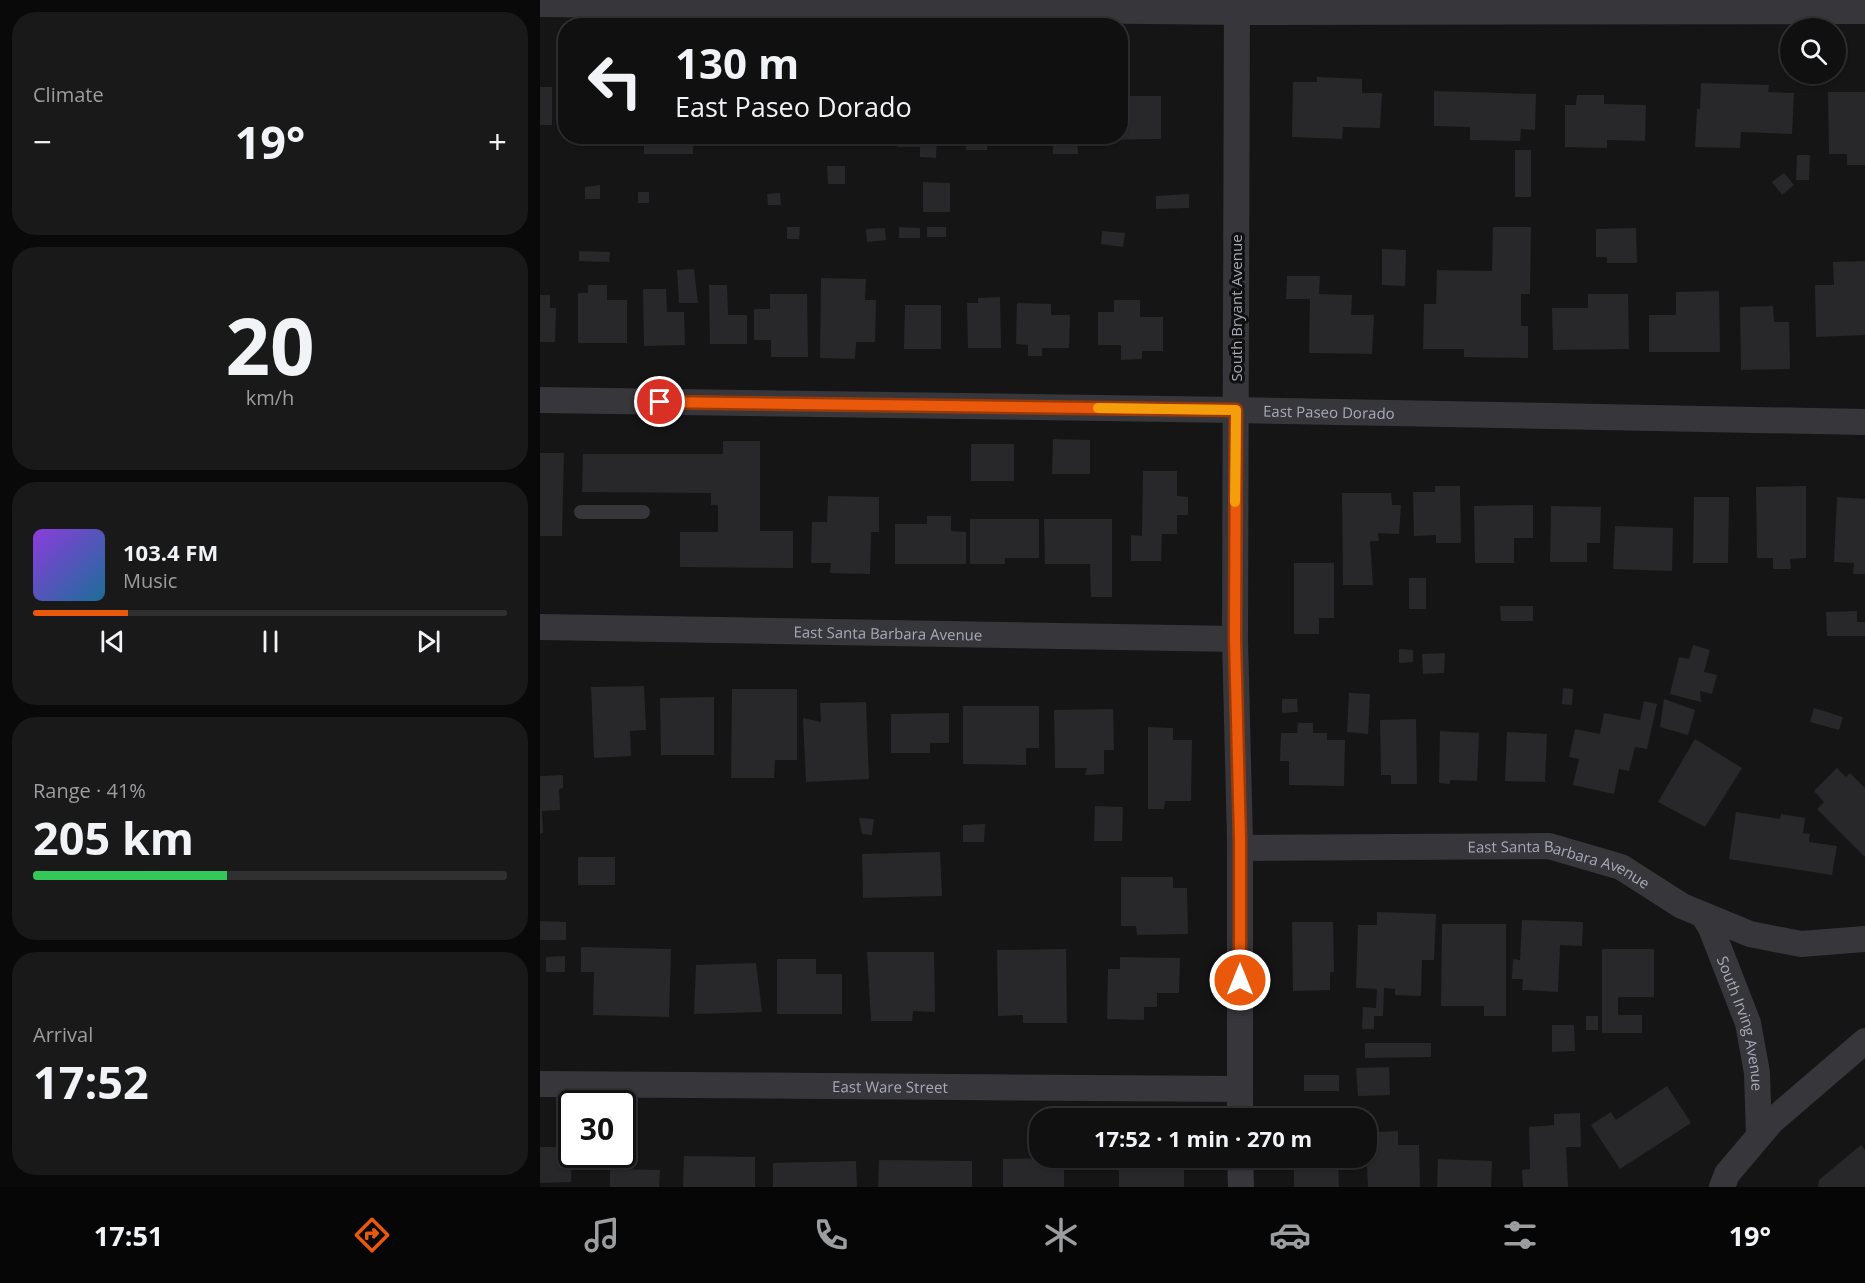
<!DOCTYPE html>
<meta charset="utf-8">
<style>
body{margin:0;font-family:"Open Sans",sans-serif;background:#191919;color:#f1f3f6;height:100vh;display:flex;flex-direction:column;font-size:22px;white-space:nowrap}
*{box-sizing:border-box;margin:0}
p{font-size:20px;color:#9c9d9f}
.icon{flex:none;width:33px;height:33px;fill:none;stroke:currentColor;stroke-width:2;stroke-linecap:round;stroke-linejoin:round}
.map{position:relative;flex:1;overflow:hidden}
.panel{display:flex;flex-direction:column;gap:12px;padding:12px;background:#090909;width:540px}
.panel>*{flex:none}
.hud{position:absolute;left:18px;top:18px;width:570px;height:126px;border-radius:24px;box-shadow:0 2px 4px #0004,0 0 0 2px #303030;background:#101010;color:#f1f3f6;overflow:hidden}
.buttons{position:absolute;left:1240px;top:18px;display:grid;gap:12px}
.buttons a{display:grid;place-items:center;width:66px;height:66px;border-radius:50%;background:#101010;box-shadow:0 2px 4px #0004,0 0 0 2px #303030;font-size:30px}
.speed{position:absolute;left:18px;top:1090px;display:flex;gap:12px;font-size:30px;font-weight:700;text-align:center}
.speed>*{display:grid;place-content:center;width:78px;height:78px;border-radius:50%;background:#101010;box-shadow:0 2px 4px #0004,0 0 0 2px #303030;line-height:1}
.speed .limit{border:3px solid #111;border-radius:9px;background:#fff;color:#111}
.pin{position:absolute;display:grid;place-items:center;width:51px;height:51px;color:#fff;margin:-26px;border:3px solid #fff;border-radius:50%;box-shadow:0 2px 6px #0007}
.me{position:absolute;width:66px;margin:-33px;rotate:0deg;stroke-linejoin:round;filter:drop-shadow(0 0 4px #0008)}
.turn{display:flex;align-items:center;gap:21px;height:126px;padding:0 18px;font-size:27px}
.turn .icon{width:78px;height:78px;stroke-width:2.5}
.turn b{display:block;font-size:42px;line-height:51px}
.big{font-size:45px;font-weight:700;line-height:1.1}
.panel .widget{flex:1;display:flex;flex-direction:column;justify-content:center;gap:9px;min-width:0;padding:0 21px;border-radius:24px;background:#191919}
.panel .dial{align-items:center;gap:0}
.dial b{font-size:78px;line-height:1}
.song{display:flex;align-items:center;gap:18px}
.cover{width:72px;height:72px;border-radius:9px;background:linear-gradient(135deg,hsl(270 70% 55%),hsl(200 70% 35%))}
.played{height:6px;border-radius:3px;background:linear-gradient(90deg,#ea580c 20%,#303030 20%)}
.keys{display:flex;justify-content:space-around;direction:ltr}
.heat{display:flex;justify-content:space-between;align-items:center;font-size:33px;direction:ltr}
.charge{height:9px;border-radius:4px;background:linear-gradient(90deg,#34c759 41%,#303030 0)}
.trip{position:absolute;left:489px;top:1108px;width:348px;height:60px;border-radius:24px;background:#101010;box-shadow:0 2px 4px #0004,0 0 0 2px #303030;font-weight:700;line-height:60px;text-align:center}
.dock{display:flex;height:96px;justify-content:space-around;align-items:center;background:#060606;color:#9c9d9f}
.dock .icon{width:42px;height:42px}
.dock .active{color:#ea580c}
.dock b{font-size:27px;color:#f1f3f6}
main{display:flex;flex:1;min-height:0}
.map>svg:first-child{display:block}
</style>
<main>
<section class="panel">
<div class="widget"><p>Climate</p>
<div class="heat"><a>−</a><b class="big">19°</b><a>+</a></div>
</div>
<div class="widget dial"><b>20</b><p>km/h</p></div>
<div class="widget">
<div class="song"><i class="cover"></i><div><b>103.4 FM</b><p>Music</p></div></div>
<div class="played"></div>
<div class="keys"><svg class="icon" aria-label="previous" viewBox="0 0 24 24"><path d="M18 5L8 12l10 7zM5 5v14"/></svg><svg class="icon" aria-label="pause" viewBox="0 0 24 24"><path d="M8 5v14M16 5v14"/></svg><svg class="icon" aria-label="next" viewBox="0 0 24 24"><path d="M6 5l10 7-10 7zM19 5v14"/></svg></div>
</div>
<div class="widget"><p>Range · 41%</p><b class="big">205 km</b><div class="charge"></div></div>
<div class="widget"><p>Arrival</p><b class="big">17:52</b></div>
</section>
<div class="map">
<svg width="1325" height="1187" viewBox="0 0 1325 1187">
<rect width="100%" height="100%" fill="#151516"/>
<g fill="#28282a">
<path d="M777,77L822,79V93H842L840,128L803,127L802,139L752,137L753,82H777Z"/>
<path d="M1161,83L1229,85L1228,92L1254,93L1252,134L1201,132L1200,148L1155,147L1157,109H1160Z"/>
<rect x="0" y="87" width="12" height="38"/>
<path d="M894,91L996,94L995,130L981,129L980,141L930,140V127L894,126Z"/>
<path d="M1288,92H1325V165H1307V154H1289Z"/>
<path d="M1037,95H1064V104L1106,105L1105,141L1067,140V148L1025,147V105H1036Z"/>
<path d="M580,96H621V139L545,140V136H580Z"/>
<rect x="104" y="136" width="49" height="18"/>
<path d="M358,136H397L396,158L380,157V147H357Z"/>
<path d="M426,136H464V141H447V150H426Z"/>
<path d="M513,136H537L538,154H513Z"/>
<rect x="975" y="150" width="16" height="47"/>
<path d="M1257,155H1270L1269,180H1256Z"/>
<path d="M287,166H305V184H288Z"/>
<path d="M1244,173L1254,185L1242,195L1232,182Z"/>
<path d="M383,182L410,183V212H383Z"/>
<path d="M60,185V199H45V187Z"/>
<rect x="98" y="192" width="11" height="11"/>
<path d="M240,193L241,205H228L227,194Z"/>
<path d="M649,194V208L616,209V196Z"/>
<path d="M247,227H260L259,239H247Z"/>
<path d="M359,227L380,228V238H359Z"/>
<rect x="387" y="227" width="19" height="10"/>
<path d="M953,227H991L990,294H981V326H988V358L924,357V349H883L884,304H896L897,270L952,271Z"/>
<path d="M345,228L346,240L327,242L326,229Z"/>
<path d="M1096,228L1097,263H1067V257H1056V229Z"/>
<path d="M562,231L585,233L583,247L561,244Z"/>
<path d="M842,249L866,250L865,286L842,285Z"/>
<path d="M39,251L70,252L69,262L39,261Z"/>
<path d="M1325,261V335L1276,337L1275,285H1294L1293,262Z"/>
<path d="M154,269L158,303H139L137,270Z"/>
<path d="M747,276H780L779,294L812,295L811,315H834L832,354L769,353L770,299H746Z"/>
<path d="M281,278L326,279L325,300H336L335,342H316L315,359L280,358Z"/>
<path d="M48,285H67V300H87V343H38V293H48Z"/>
<path d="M169,285H187L188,315H207V344H170Z"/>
<path d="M103,289H126L127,312H144L145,345L104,346Z"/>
<path d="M1179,291L1180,352H1109V315H1136V292Z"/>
<path d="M230,294H267L268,357H231V340H214V309H230Z"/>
<path d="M1048,294H1088L1089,349L1013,350L1012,308H1048Z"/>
<path d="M0,295H10V308H16L15,342H0Z"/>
<path d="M460,297L461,348H428L427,303H438V298Z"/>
<path d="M574,300H600V317H623V351H602V359L581,360V345H558V312H574Z"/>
<path d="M477,303L511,304V315H530L529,348H502V356H488V345L476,344Z"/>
<path d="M365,305H401V349H364Z"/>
<path d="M1233,306L1234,322H1249L1250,369L1201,370L1200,307Z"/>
<path d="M513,439L550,440V474H512Z"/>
<path d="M183,441H220V531H253V568L140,567V532H178V505H171V493L42,492L43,454H183Z"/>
<rect x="431" y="444" width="43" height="37"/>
<path d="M0,453H24L22,536H0Z"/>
<path d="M603,471H637V496L648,497V515H637V534H622L621,561H591V535L602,536Z"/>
<path d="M895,486H920L921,543H896V535L874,536L873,492H895Z"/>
<path d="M1266,486V558L1250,559L1251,569H1233V558H1217L1216,487Z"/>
<path d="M802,493H851L852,505H861L859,534L838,533L839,541H830L833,585H803Z"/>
<path d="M288,496L339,497V532H331L330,574L290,573L291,563H271L272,522H287Z"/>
<path d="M1154,497H1189L1188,563H1153Z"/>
<path d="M1297,497L1325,499V574H1313L1314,563L1294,562Z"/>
<path d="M993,505V538H974V563H935L934,506Z"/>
<path d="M1011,506L1061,507L1060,543H1047V562H1010Z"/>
<path d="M387,516H411V531L426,532V564H355V524H387Z"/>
<path d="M430,519H499V558H465V564H430Z"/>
<path d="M504,519H572V597H551L550,564H505Z"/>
<path d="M1075,526L1133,528L1132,571L1073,569Z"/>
<path d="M754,563H794V618H779V634H754Z"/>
<rect x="869" y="578" width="17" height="31"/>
<path d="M960,606H993V621H961Z"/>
<path d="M1317,611V622H1325V636H1287L1286,612Z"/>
<path d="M1153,645L1170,650L1164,672L1177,675L1172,694L1160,691L1161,702L1130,694L1139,657L1149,659Z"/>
<path d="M859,649L873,650V662L859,663Z"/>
<path d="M905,653L904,673L883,674L882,654Z"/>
<path d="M104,686L106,730L90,731L91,756L54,758L51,687Z"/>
<path d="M1023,688L1033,689L1032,705L1022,704Z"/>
<path d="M192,689H257V760H235L234,778H191Z"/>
<path d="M809,693L830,694L828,734L807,732Z"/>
<path d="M174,697V755H121L120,698Z"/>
<path d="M742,699H757L758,712L742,713Z"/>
<path d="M1124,699L1155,710L1148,735L1120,727Z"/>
<path d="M1104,701L1117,704L1107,749L1095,747L1089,771L1079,769L1074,794L1033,785L1039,759L1029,757L1035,729L1060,734L1064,713L1100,720Z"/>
<path d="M326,702L329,779L266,782L263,718L281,722L280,703Z"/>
<path d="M423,706H499V748H486V765L423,764Z"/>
<path d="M1274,708L1303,717L1299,730L1270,722Z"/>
<path d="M573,709L574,750H564V774L545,775L547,768H515L514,710Z"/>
<path d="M409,713V743H390V753H351V714Z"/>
<path d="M876,719L877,784H851V775H841L840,720Z"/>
<path d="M758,723H773V733H787V740H805L804,786L749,785V761H740L741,733H757Z"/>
<path d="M608,727L633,728V740H652L651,801H625L624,809H608Z"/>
<path d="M900,731L939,733L937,781L910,780V784L899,783Z"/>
<path d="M967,732L1007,734L1005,782L965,781Z"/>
<path d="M1155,739L1202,768L1165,827L1118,802Z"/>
<path d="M1297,768L1306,777L1310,773L1325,788V857L1277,809L1284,802L1274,791Z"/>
<path d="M23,775V788L19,789L20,810L2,811L3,833L0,834V776Z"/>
<path d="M555,806L583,807L582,841H554Z"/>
<path d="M1196,812L1240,819L1241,814L1265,818L1263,833L1270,834L1269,842L1297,846L1292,875L1189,859Z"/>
<path d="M319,818L334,819L332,835L322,834Z"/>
<path d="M445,824L444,842H423V825Z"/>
<path d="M400,852L402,896L323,898L322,854Z"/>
<rect x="38" y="857" width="37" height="28"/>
<path d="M581,877H633V888H647L648,934L597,935L596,926H581Z"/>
<path d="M837,912L896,914L894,960H882L881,996L855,995V989L844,988L843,1016H834V1029H822L823,1007L836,1008L837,989L816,988L818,925H837Z"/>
<path d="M982,920L1043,922L1042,946L1020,945L1018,992L982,990L983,979H972L973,959L980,960Z"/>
<path d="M0,921L26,922V940H0Z"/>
<path d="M752,922H793L794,972H790V990L753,991Z"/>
<path d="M902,924H966V1016H944V1006H901Z"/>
<path d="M41,947L131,949L129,1017L53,1015L54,972H41Z"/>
<path d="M526,949L527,1023H483V1015L458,1016L457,950Z"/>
<path d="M1062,949H1114V997H1078V1015H1102V1033H1062Z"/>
<path d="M327,952H394L395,1012L373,1011L372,1021H331Z"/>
<path d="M25,956V972H6V957Z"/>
<path d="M580,957L640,958L639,993H617V1007H604V1020L567,1019L568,969H580Z"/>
<path d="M237,959H276V974H302V1014H237Z"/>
<path d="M216,963L222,1012L154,1014L156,965Z"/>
<rect x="1046" y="1016" width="12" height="14"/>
<path d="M1012,1025H1034L1035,1051L1012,1052Z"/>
<path d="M825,1043H891V1057L825,1058Z"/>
<path d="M849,1067L850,1095L818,1096L816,1068Z"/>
<rect x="764" y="1075" width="35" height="16"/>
<path d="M1127,1086L1151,1123L1080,1169L1051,1125L1071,1112L1076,1120Z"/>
<path d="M1040,1113L1041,1147H1026L1028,1187H983L982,1170L990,1169L989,1127L1014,1125V1114Z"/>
<path d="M858,1131V1145H879L880,1187H828L826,1145H837L836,1132Z"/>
<path d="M1321,1145L1325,1150V1187H1278L1279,1180Z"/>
<path d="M0,1147H32L31,1182L0,1183Z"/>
<path d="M144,1156L215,1157V1187H143Z"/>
<path d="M524,1158V1187H463V1159Z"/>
<path d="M596,1158H644V1187H579V1164H596Z"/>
<path d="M754,1158H798L799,1187H754Z"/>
<path d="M898,1159L952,1161L951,1187H897Z"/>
<path d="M339,1160L432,1161V1187H338Z"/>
<path d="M316,1161L317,1187H233V1163Z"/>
<path d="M70,1169L120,1170L119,1187H70Z"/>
</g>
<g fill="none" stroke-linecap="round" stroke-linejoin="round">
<path stroke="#36363b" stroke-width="14" d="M41,512H103"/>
<g stroke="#36363b" stroke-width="26">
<path d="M697,0L695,639L700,841V1119"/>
<path d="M0,4L697,12L1325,11"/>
<path id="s1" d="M0,400L696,410L1325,422"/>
<path id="s2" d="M0,627L695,639"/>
<path id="s3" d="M700,848L1009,846L1081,867L1142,906L1210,934L1261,944L1325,939"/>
<path id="s4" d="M1163,915L1171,928L1208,1023L1217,1073L1219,1135"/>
<path id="s5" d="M0,1084L699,1089"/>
<path d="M700,1158L701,1187"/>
<path d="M1182,1187L1187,1174L1231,1122L1325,1041"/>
</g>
</g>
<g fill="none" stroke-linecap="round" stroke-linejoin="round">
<defs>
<path id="route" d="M120,402L696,410L695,639L700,841V980"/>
</defs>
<use href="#route" stroke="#983908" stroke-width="15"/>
<use href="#route" stroke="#ea580c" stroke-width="10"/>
<path stroke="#f59e0b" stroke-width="10" d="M558,408L696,410L695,502"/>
</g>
<g text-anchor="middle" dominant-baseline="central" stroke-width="6" stroke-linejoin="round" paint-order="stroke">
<g font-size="15" fill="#a7aab6" stroke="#101011">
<text transform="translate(696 308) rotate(-90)">South Bryant Avenue</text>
<text stroke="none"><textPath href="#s1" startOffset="789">East Paseo Dorado</textPath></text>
<text stroke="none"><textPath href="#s2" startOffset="348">East Santa Barbara Avenue</textPath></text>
<text stroke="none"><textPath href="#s3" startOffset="322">East Santa Barbara Avenue</textPath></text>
<text stroke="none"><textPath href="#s4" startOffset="116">South Irving Avenue</textPath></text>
<text stroke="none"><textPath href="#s5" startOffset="350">East Ware Street</textPath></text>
</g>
</g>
</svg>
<div class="buttons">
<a><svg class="icon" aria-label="search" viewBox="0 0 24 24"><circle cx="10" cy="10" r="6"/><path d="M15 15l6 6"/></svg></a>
</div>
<div class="speed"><div class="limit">30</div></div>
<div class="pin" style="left:120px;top:402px;background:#d93025"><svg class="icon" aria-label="arrive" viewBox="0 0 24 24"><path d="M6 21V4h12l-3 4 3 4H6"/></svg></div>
<svg class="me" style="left:700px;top:980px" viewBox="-20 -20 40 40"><circle r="17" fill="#ea580c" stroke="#fff" stroke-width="3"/><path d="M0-11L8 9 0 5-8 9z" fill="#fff"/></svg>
<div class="trip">17:52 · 1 min · 270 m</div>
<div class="hud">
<div class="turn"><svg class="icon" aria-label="left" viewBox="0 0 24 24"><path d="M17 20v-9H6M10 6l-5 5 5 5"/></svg><div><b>130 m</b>East Paseo Dorado</div></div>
</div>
</div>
</main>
<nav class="dock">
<b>17:51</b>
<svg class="icon active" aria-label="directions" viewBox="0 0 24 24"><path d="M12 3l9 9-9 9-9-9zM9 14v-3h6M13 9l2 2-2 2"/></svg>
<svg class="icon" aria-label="music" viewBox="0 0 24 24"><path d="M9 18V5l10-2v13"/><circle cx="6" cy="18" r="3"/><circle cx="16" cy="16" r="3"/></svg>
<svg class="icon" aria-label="phone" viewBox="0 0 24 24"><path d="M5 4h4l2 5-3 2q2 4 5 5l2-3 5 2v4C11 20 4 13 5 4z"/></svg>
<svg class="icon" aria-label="climate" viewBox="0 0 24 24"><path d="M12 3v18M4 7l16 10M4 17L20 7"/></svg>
<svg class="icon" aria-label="car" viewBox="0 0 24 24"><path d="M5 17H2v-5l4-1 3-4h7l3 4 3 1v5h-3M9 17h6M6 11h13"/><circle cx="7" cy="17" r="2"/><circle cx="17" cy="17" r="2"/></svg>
<svg class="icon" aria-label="filters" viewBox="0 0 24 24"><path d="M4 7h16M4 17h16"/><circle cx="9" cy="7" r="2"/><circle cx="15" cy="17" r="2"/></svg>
<b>19°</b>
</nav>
